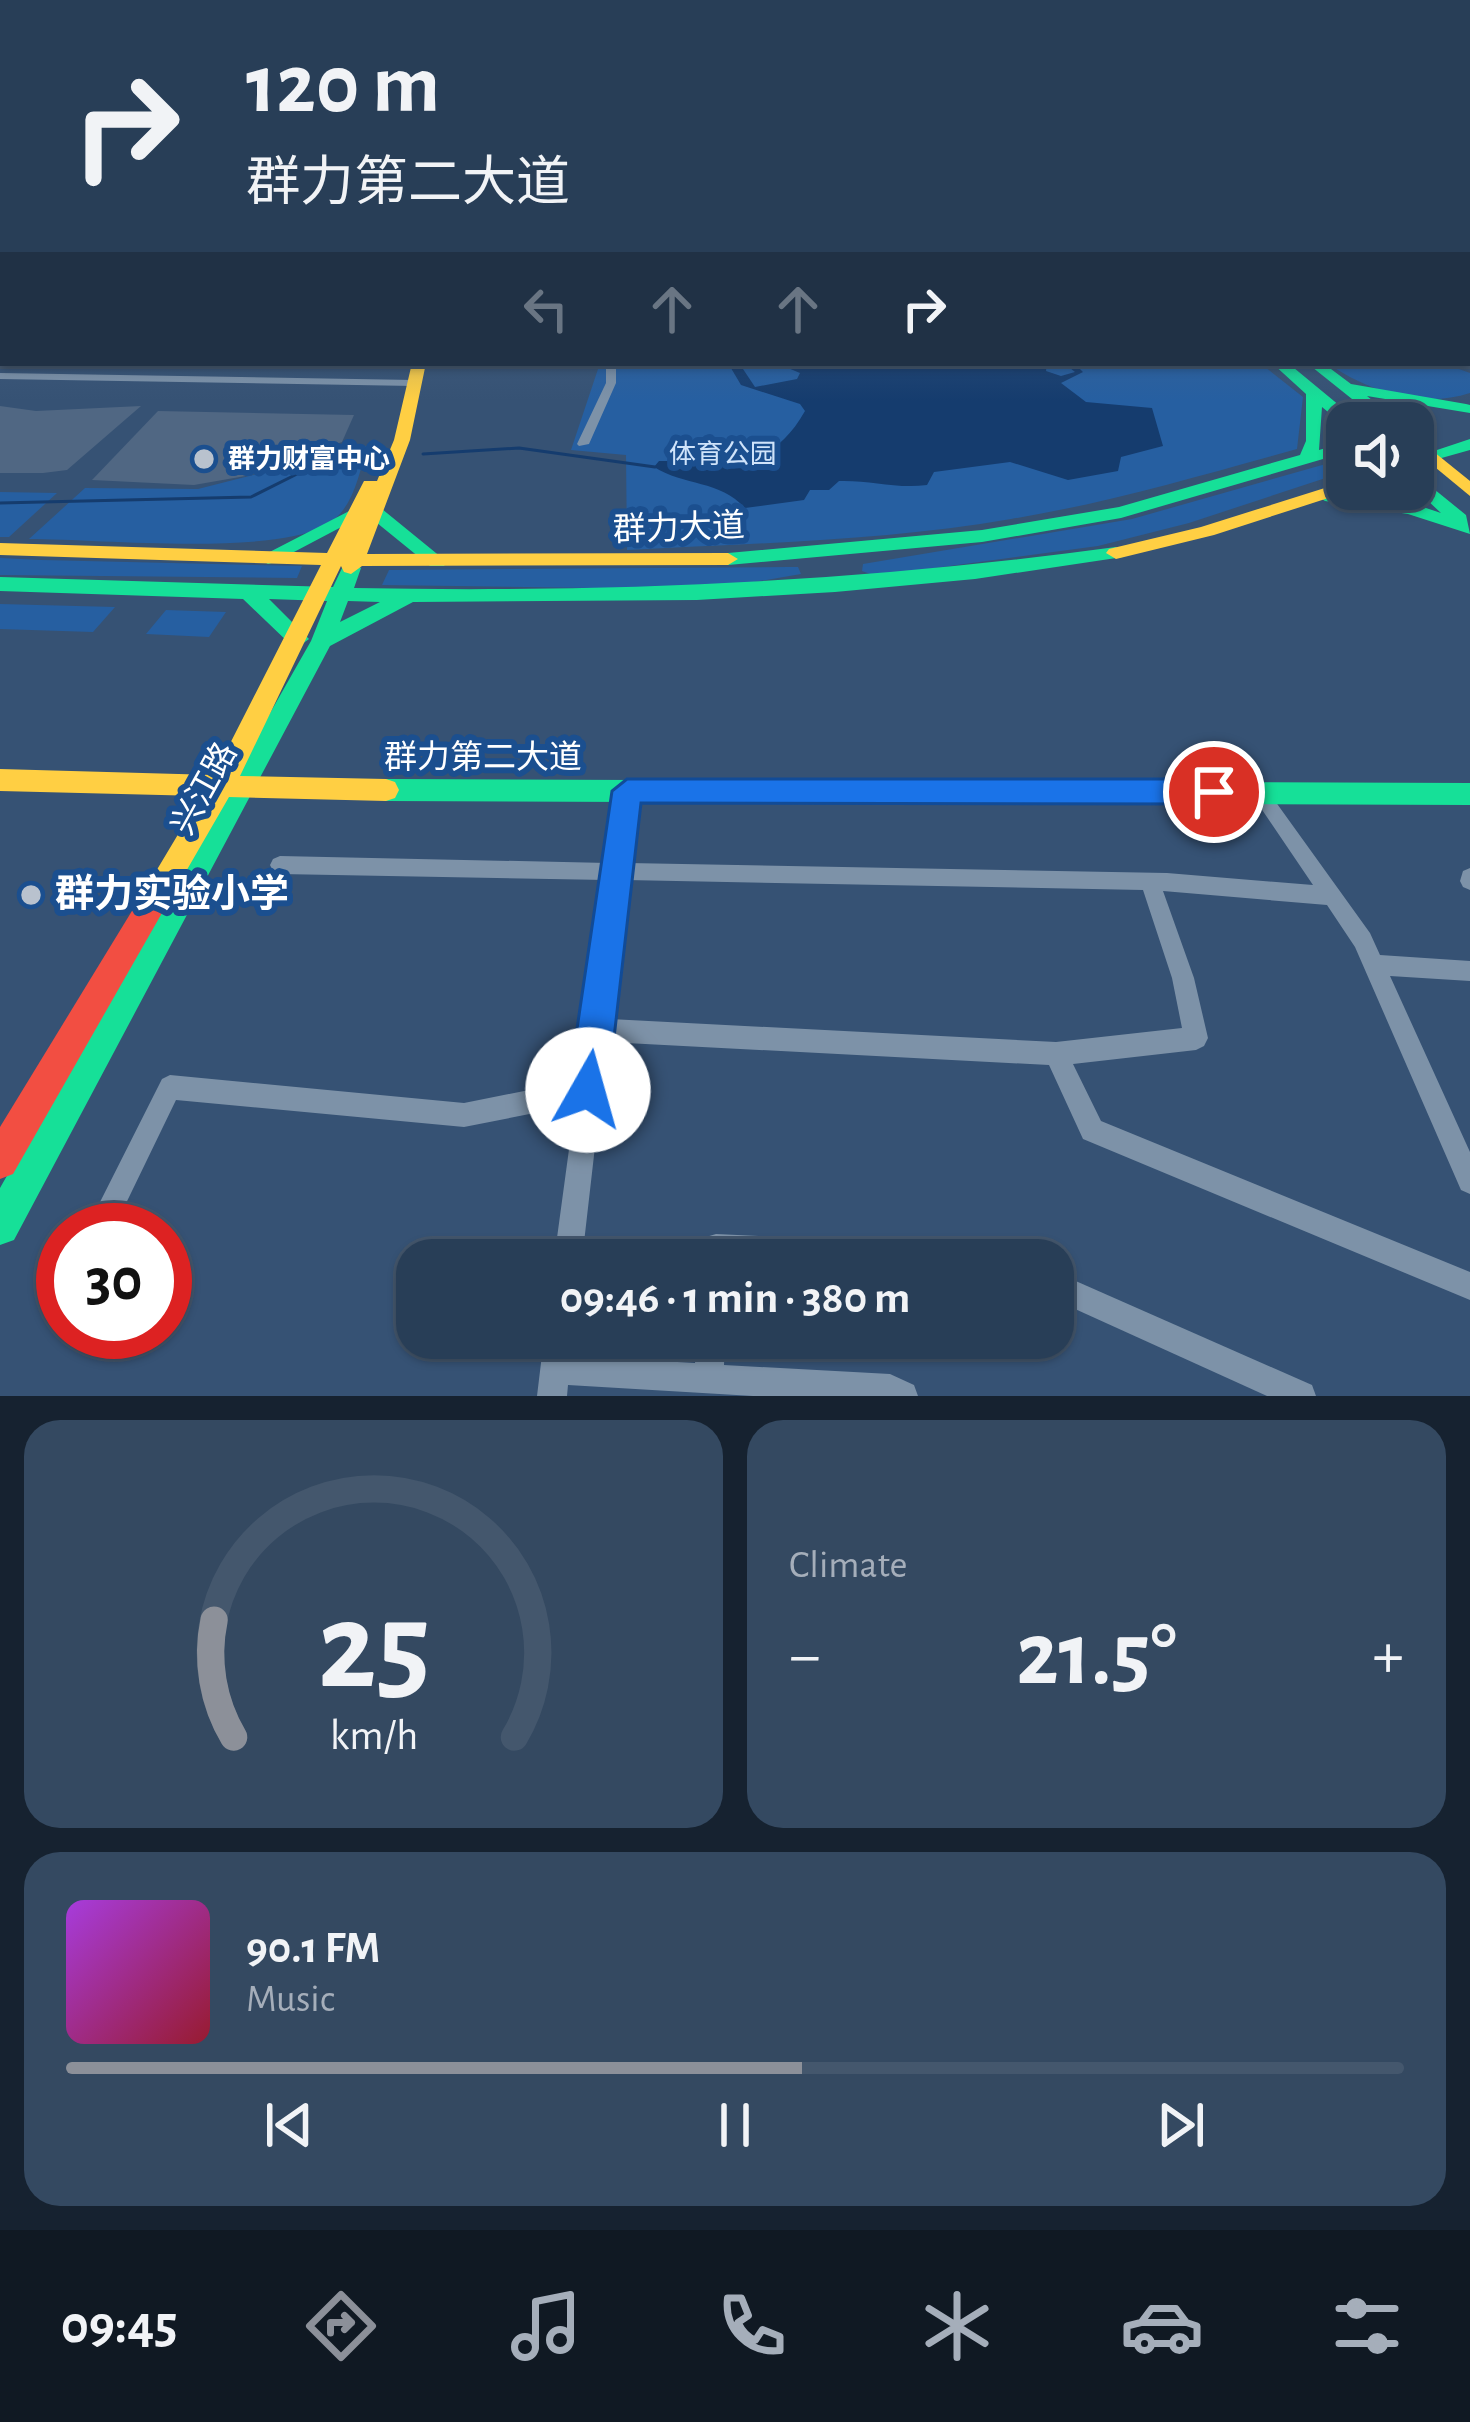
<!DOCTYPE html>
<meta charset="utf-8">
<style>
body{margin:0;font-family:"Alegreya Sans","Noto Sans SC",sans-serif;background:#344961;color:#f1f3f6;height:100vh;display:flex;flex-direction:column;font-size:45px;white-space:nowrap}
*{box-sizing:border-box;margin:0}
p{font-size:39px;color:#a5aeba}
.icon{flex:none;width:66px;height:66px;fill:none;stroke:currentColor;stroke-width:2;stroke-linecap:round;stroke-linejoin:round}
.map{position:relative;height:1396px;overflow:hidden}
.sheet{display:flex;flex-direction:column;gap:24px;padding:24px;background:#162230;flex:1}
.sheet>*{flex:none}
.top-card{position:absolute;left:0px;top:0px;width:1470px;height:366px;box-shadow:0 3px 9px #0004,0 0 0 3px #44576d;background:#283e57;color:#f1f3f6;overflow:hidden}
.fabs{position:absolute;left:1326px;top:402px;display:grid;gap:24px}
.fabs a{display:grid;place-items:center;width:108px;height:108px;border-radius:24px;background:#283e57;box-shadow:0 3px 9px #0004,0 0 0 3px #44576d;font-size:60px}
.speed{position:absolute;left:36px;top:1203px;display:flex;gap:24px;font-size:60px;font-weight:700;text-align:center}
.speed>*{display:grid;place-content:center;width:156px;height:156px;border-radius:50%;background:#283e57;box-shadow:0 3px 9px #0004,0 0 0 3px #44576d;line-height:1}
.speed .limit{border:18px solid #d22;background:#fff;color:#111}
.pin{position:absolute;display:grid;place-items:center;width:102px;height:102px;color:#fff;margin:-51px;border:6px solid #fff;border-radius:50%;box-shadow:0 3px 12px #0007}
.me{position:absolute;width:132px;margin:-66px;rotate:7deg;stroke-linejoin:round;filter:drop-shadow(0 0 9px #0008)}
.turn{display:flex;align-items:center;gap:42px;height:252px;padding:0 48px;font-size:54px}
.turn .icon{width:156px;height:156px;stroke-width:2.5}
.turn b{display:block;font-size:84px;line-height:102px}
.lanes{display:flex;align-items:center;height:114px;padding:0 48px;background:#0003;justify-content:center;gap:60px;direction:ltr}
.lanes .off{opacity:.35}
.big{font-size:90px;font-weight:700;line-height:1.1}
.sheet .widget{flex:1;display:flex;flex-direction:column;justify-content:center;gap:18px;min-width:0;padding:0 42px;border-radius:36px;background:#344961}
.sheet .dial{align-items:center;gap:0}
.dial svg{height:312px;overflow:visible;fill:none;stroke:#44576d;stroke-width:7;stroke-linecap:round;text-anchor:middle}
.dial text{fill:#f1f3f6;stroke:none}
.song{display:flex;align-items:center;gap:36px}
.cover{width:144px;height:144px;border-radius:18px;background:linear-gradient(135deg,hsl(280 70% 55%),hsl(350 70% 35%))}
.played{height:12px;border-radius:6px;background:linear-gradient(90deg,#8c9099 55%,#44576d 55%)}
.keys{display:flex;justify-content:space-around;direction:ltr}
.heat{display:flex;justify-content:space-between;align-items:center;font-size:66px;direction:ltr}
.sheet .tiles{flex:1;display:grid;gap:24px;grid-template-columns:1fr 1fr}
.widget:last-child{grid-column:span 2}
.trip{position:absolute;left:396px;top:1239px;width:678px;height:120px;border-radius:36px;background:#283e57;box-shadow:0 3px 9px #0004,0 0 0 3px #44576d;font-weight:700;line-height:120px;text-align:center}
.tab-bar{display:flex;height:192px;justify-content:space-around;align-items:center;background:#101923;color:#a5aeba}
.tab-bar .icon{width:84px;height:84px}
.tab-bar .current{color:#8c9099}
.tab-bar b{font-size:54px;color:#f1f3f6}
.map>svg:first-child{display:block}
</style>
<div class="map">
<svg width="1470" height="1396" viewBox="0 0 1470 1396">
<rect width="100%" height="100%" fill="#365274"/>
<g fill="#265fa1">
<path d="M600,363H1260L1303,397L1297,449C1202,475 1108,503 1011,519C885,541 754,543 627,550L626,455L571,450Z"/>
<path d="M1327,363H1442L1470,373V393C1421,409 1368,391 1327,363Z"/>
<path d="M367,446C359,475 353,511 325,526C266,556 100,539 29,539L85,488L198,489Z"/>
<path d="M1347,458V471L1189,523L1098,546L876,576L862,571L863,564L1132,519Z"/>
<path d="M0,492L57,493L9,537H0Z"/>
<path d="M0,558L42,560L302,566L297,578L0,575Z"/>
<path d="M788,567H798L801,574L731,586L658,589L382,585L389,570Z"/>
<path d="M0,604L115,607L93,632L0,629Z"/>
<path d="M166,610L226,612L209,637L146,634Z"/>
</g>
<path fill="#153c6e" d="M728,363H739L755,387L797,379L800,373L776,363L833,368L1047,363L1046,371L1061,376L1075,372L1064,363H1074L1083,372L1061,383L1086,402L1152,408L1163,446L1121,457L1118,471L1068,480L1010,462L934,472L927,485C896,489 870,480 839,481L829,490H810L804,500L745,508C720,480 684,486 654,467L659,461C725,460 768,476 805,411L800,404L741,385Z"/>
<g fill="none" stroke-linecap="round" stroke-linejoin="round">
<g stroke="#153c6e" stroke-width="3">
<path d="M423,454L519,448L655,467"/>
<path d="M0,503L251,497L299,473L343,465"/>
</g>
</g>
<g fill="#506783">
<path d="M0,406L36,411L141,406L67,470L43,473H0Z"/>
<path d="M158,411L354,415L342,442L251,475L194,485L92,480Z"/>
</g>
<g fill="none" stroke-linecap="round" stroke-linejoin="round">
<g fill="#7d92a8" fill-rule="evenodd">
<path d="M606,363H616V383L589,444L579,446L577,444L606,383Z"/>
<path d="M0,373L414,380L419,383L414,386L0,379Z"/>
<path d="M627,784L633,786L636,791L628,863L1167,873L1313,885L1250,792L1253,787L1259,785L1265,787L1370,933L1380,955L1470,961V981L1390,976L1470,1152V1194L1461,1190L1355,947L1327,905L1163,891L1194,978L1208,1038L1204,1046L1196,1050L1073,1064L1101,1121L1470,1272V1300L1083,1139L1049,1065L607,1042L582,1260H554L575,1105L464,1127L176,1100L116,1224L107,1228L98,1224L94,1215L98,1206L162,1079L170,1075L464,1103L579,1080L606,880L280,874L273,871L270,865L273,859L280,856L608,863L618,791L621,786ZM626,880L1143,890L1172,978L1182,1028L1056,1042L610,1019Z"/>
<path d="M1470,868V890L1463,887L1460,881L1463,871Z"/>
<path d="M716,1234L984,1246L994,1250L998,1260H702L703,1247L706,1237Z"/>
<path d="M1053,1271L1312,1385L1316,1396H1267L1053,1299Z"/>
<path d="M544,1338H572L571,1356L695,1363L697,1338H725L724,1365L890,1374L914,1385L918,1396H753L568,1385L567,1396H537Z"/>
</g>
<g fill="#16e098" fill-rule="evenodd">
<path d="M1467,205H1470V210L1467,209Z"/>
<rect x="0" y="224" width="3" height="7"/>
<path d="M1272,363H1288L1357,420L1359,423L1345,426L1322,407L1319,450L1347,442V452L1121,518L982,542L728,565L718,559L728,553L982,530L1119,507L1300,455L1306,441V394Z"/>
<path d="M1307,363H1323L1351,384L1466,404L1470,405V413L1367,396L1400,423H1382Z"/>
<path d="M1470,439V450L1413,466V458Z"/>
<path d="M1413,472L1466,515L1470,534L1408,514L1325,501L1316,495L1325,489L1411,503L1441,513L1413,487Z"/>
<path d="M357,507L366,512L375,507L382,509L447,562L444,566H430L366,514L275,562L268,564L258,558Z"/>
<path d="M1116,547L1126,553L1123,557L975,579L835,592L697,600L413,602L330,646L14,1240L0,1245V1188L311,641L327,601L269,599L309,639L298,647L290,644L243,599L0,591V577L333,587L344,564L351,562L361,568L354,588C609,593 862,582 1116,547ZM348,601L380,602L340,622Z"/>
<path d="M386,779L1470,783V805L386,801L377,798L373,790L377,782Z"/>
</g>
<g fill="#ffcf43" fill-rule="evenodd">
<path d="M412,363H426L410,440L367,554L728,553L738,559L728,565L362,566L351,574L344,572L341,566L240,776L386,779L395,782L399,790L395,798L386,801L229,797L166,906L156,910L146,906L141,897L146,888L201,796L0,791V769L214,775L321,565L0,555V543L327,553L364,481H377L394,440Z"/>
<path d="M1413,435L1470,481V496L1413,449Z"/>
<path d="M1347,481V489L1353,490L1214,535L1116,559L1106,553L1109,549L1201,527Z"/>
</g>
<path fill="#f24e42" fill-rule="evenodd" d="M156,884L166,888L171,897L166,906L13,1174L0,1179V1127L146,888Z"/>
</g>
<linearGradient id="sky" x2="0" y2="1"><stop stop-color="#1e2d40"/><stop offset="0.51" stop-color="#4c6688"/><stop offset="1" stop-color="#4c6688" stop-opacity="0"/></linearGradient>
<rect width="1470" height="401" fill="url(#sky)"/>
<path fill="#1a73e8" stroke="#114b97" stroke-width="3" d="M627,779H1214L1229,792L1214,804L641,803L608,1090L602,1104L588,1110L574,1104L568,1090L612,791Z"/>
<g fill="#b9c2ce" stroke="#1b4f8f" stroke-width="4.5">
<circle cx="204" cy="459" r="12"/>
<circle cx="31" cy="895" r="12"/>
</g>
<g text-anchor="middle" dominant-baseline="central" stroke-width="12" stroke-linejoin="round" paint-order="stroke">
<g font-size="27" fill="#cfe3fa" stroke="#1b4f8f">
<text x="723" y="454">体育公园</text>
</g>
<g font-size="27" font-weight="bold" fill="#fff" stroke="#1b4f8f" text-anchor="start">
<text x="228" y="459">群力财富中心</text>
</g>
<g font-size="33" fill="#fff" stroke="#1b4f8f">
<text transform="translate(679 529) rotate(-2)">群力大道</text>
<text x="483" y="758">群力第二大道</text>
<text transform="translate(205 789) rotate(-61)">兴江路</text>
</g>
<g font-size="39" font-weight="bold" fill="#fff" stroke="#1b4f8f" text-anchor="start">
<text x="55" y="895">群力实验小学</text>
</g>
</g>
</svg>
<div class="fabs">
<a><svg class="icon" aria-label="sound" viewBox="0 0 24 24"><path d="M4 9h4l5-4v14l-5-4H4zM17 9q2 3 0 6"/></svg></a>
</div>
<div class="speed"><div class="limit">30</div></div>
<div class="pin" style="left:1214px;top:792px;background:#d93025"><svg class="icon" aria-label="arrive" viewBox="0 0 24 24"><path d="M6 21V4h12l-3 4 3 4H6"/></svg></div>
<svg class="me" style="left:588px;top:1090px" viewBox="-20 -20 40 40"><circle r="19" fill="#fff"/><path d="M0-13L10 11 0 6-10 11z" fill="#1a73e8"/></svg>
<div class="trip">09:46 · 1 min · 380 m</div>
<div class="top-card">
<div class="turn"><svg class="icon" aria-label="right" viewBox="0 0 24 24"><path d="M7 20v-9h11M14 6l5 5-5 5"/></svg><div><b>120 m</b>群力第二大道</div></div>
<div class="lanes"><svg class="icon off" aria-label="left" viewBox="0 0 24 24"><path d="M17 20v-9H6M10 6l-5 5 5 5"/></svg><svg class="icon off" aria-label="ahead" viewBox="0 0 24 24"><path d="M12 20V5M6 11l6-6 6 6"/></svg><svg class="icon off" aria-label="ahead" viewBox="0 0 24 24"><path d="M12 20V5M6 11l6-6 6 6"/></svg><svg class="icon" aria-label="right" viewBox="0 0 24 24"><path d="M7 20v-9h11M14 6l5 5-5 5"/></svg></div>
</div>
</div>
<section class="sheet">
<div class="tiles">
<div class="widget dial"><svg viewBox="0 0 100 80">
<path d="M14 69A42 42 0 1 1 86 69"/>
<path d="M14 69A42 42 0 0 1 9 39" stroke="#8c9099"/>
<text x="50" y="56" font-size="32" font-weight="700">25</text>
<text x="50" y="72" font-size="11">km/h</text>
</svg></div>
<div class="widget"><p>Climate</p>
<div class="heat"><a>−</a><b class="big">21.5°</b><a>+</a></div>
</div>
<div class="widget">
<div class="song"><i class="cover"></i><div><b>90.1 FM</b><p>Music</p></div></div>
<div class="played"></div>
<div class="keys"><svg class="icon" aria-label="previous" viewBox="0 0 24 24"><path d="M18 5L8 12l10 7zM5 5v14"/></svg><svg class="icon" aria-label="pause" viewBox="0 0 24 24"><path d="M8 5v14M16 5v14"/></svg><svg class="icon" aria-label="next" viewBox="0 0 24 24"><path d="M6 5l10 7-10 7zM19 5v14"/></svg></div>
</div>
</div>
</section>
<nav class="tab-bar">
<b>09:45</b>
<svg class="icon current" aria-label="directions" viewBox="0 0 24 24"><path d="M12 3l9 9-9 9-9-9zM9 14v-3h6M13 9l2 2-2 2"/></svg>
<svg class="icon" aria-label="music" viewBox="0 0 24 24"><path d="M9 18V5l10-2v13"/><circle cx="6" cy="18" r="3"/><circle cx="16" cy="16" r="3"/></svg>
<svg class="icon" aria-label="phone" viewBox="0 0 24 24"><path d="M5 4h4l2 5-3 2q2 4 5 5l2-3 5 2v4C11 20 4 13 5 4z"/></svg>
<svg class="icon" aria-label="climate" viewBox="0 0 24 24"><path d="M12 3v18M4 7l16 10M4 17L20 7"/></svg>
<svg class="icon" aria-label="car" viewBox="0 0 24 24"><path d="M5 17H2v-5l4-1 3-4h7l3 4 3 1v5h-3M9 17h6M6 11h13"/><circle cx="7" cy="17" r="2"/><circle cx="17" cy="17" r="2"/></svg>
<svg class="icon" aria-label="filters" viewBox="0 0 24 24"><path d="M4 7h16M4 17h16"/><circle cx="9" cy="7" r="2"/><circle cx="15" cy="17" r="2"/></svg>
</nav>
